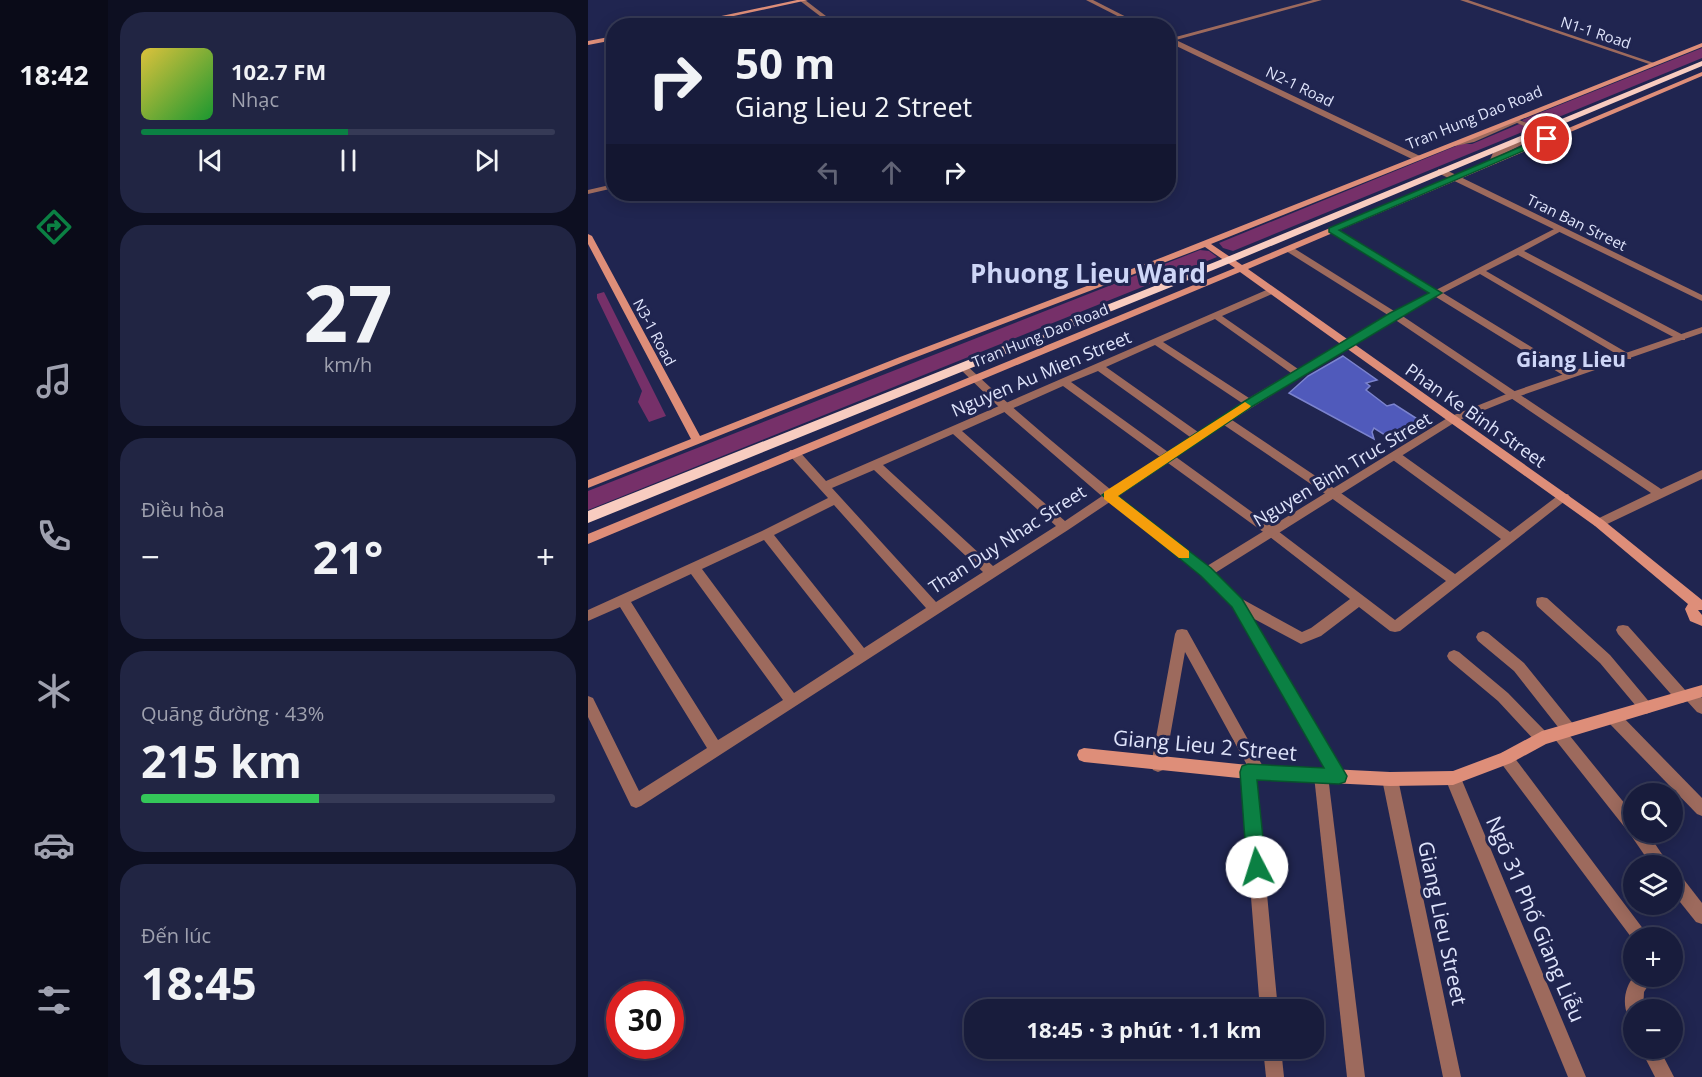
<!DOCTYPE html>
<html lang="vi">
<meta charset="utf-8">
<style>
body{margin:0;font-family:"Open Sans",sans-serif;background:#212543;color:#f1f3f6;height:100vh;display:flex;flex-direction:column;font-size:22px;white-space:nowrap}
*{box-sizing:border-box;margin:0}
p{font-size:20px;color:#9fa1af}
.icon{flex:none;width:33px;height:33px;fill:none;stroke:currentColor;stroke-width:2;stroke-linecap:round;stroke-linejoin:round}
.map{position:relative;flex:1;overflow:hidden}
.side{display:flex;flex-direction:column;gap:12px;padding:12px;background:#0d0f21;width:480px}
.side>*{flex:none}
.banner{position:absolute;left:18px;top:18px;width:570px;height:183px;border-radius:24px;box-shadow:0 3px 15px #0003,0 0 0 2px #363a56;background:#181c3c;color:#f1f3f6;overflow:hidden}
.fabs{position:absolute;left:1035px;top:783px;display:grid;gap:12px}
.fabs a{display:grid;place-items:center;width:60px;height:60px;border-radius:50%;background:#181c3c;box-shadow:0 3px 15px #0003,0 0 0 2px #363a56;font-size:30px}
.speed{position:absolute;left:18px;top:981px;display:flex;gap:12px;font-size:30px;font-weight:700;text-align:center}
.speed>*{display:grid;place-content:center;width:78px;height:78px;border-radius:50%;background:#181c3c;box-shadow:0 3px 15px #0003,0 0 0 2px #363a56;line-height:1}
.speed .limit{border:9px solid #d22;background:#fff;color:#111}
.pin{position:absolute;display:grid;place-items:center;width:51px;height:51px;color:#fff;margin:-26px;border:3px solid #fff;border-radius:50%;box-shadow:0 2px 6px #0007}
.me{position:absolute;width:66px;margin:-33px;rotate:355deg;stroke-linejoin:round;filter:drop-shadow(0 0 4px #0008)}
.turn{display:flex;align-items:center;gap:21px;height:126px;padding:0 30px;font-size:27px}
.turn .icon{width:78px;height:78px;stroke-width:2.5}
.turn b{display:block;font-size:42px;line-height:51px}
.lanes{display:flex;align-items:center;height:57px;padding:0 30px;background:#0003;justify-content:center;gap:30px;direction:ltr}
.lanes .off{opacity:.35}
.big{font-size:45px;font-weight:700;line-height:1.1}
.side .widget{flex:1;display:flex;flex-direction:column;justify-content:center;gap:9px;min-width:0;padding:0 21px;border-radius:24px;background:#212543}
.side .dial{align-items:center;gap:0}
.dial b{font-size:78px;line-height:1}
.song{display:flex;align-items:center;gap:18px}
.cover{width:72px;height:72px;border-radius:9px;background:linear-gradient(135deg,hsl(50 70% 55%),hsl(130 70% 35%))}
.played{height:6px;border-radius:3px;background:linear-gradient(90deg,#0b8043 50%,#363a56 50%)}
.keys{display:flex;justify-content:space-around;direction:ltr}
.heat{display:flex;justify-content:space-between;align-items:center;font-size:33px;direction:ltr}
.charge{height:9px;border-radius:4px;background:linear-gradient(90deg,#34c759 43%,#363a56 0)}
.trip{position:absolute;left:376px;top:999px;width:360px;height:60px;border-radius:24px;background:#181c3c;box-shadow:0 3px 15px #0003,0 0 0 2px #363a56;font-weight:700;line-height:60px;text-align:center}
main{display:flex;flex:1;min-height:0}
.tab-bar{display:flex;flex-direction:column;width:108px;justify-content:space-around;align-items:center;background:#0a0b18;color:#9fa1af}
.tab-bar .icon{width:42px;height:42px}
.tab-bar .on{color:#0b8043}
.tab-bar b{font-size:27px;color:#f1f3f6}
.map>svg:first-child{display:block}
</style>
<main>
<nav class="tab-bar">
<b>18:42</b>
<svg class="icon on" aria-label="directions" viewBox="0 0 24 24"><path d="M12 3l9 9-9 9-9-9zM9 14v-3h6M13 9l2 2-2 2"/></svg>
<svg class="icon" aria-label="music" viewBox="0 0 24 24"><path d="M9 18V5l10-2v13"/><circle cx="6" cy="18" r="3"/><circle cx="16" cy="16" r="3"/></svg>
<svg class="icon" aria-label="phone" viewBox="0 0 24 24"><path d="M5 4h4l2 5-3 2q2 4 5 5l2-3 5 2v4C11 20 4 13 5 4z"/></svg>
<svg class="icon" aria-label="climate" viewBox="0 0 24 24"><path d="M12 3v18M4 7l16 10M4 17L20 7"/></svg>
<svg class="icon" aria-label="car" viewBox="0 0 24 24"><path d="M5 17H2v-5l4-1 3-4h7l3 4 3 1v5h-3M9 17h6M6 11h13"/><circle cx="7" cy="17" r="2"/><circle cx="17" cy="17" r="2"/></svg>
<svg class="icon" aria-label="filters" viewBox="0 0 24 24"><path d="M4 7h16M4 17h16"/><circle cx="9" cy="7" r="2"/><circle cx="15" cy="17" r="2"/></svg>
</nav>
<section class="side">
<div class="widget">
<div class="song"><i class="cover"></i><div><b>102.7 FM</b><p>Nhạc</p></div></div>
<div class="played"></div>
<div class="keys"><svg class="icon" aria-label="previous" viewBox="0 0 24 24"><path d="M18 5L8 12l10 7zM5 5v14"/></svg><svg class="icon" aria-label="pause" viewBox="0 0 24 24"><path d="M8 5v14M16 5v14"/></svg><svg class="icon" aria-label="next" viewBox="0 0 24 24"><path d="M6 5l10 7-10 7zM19 5v14"/></svg></div>
</div>
<div class="widget dial"><b>27</b><p>km/h</p></div>
<div class="widget"><p>Điều hòa</p>
<div class="heat"><a>−</a><b class="big">21°</b><a>+</a></div>
</div>
<div class="widget"><p>Quãng đường · 43%</p><b class="big">215 km</b><div class="charge"></div></div>
<div class="widget"><p>Đến lúc</p><b class="big">18:45</b></div>
</section>
<div class="map">
<svg width="1114" height="1077" viewBox="0 0 1114 1077">
<rect width="100%" height="100%" fill="#202550"/>
<g fill="#763069">
<path d="M1114,48V58L645,251L635,248L631,243L873,144H884L936,122L934,120Z"/>
<path d="M612,250L621,251L629,257L0,510V491Z"/>
<path d="M16,292L78,416L61,422L50,402L54,391L9,298V294Z"/>
</g>
<path fill="#505abb" stroke="#7b83ce" stroke-width="1.5" d="M755,356L789,380L778,383L782,386L778,390L799,406L806,404L834,422L800,437L786,428L784,432L786,439L701,393L720,376Z"/>
<g fill="none" stroke-linecap="round" stroke-linejoin="round">
<g fill="#9d6a5d" fill-rule="evenodd">
<path d="M872,0H880L1069,64L1064,65Z"/>
<path d="M929,119L960,132L911,156L908,164H905L901,162L905,153L951,132L929,123L886,142L867,146L863,144L882,139Z"/>
<path d="M970,227L977,229L936,251L1097,336V340H1091L930,255L898,271L1043,355V359H1037L892,274L855,293L986,373V377H978L848,297L813,315L1073,489L1114,470V479L1015,526H1007L1005,523L1007,520L1063,493L806,319L644,420L750,491L867,574L913,539L805,460L804,457L805,454H813L922,532L972,494H980L982,497L812,631L807,632L802,631L771,607L733,636L713,644L644,607L643,603L644,599L649,598L654,599L714,632L723,628L762,599L678,534L580,463L480,530L53,806L48,808L43,806L0,717V696L5,698L51,791L119,748L32,607L0,621V610L174,531L240,498L202,456L201,453L202,450H210L238,481L683,288L687,291L686,293L634,316L710,369L800,315L698,251V247H704L806,311L841,293L741,232V228H747L848,290ZM627,319L703,373L661,398L575,342ZM567,345L654,403L610,432L518,367ZM510,371L602,437L580,452L483,382ZM475,386L572,457L477,521L374,431ZM636,425L742,497L858,581L807,620L686,528L588,457ZM365,434L468,526L405,566L295,465ZM286,470L395,572L348,602L244,488ZM246,505L338,608L276,648L186,535ZM176,540L266,654L206,693L114,569ZM103,574L195,700L130,740L43,602Z"/>
<path d="M954,597L959,598L1022,655L1063,704L1065,708L1063,712L1058,714L1053,712L1012,663L949,606L948,602L949,598Z"/>
<path d="M1035,625L1040,626L1098,691L1103,689L1108,691L1114,698V714L1109,712L1099,701L1094,703L1089,701L1030,634L1028,630L1030,626Z"/>
<path d="M594,629L599,630L678,772L676,777L668,778L690,1010H672L653,772L655,767L659,765L597,652L577,765L575,770L570,772L565,770L563,765L587,634L589,630Z"/>
<path d="M895,631L900,633L936,663L986,725L988,730L986,735L982,736L1046,815V832H1059L1082,866H1064L1042,834L966,738L964,733L966,728L970,727L926,671L890,641L888,637L890,633Z"/>
<path d="M866,650L871,652L920,693L959,733L961,738L959,743L954,745L949,743L910,701L861,660L859,656L861,652Z"/>
<path d="M1025,711L1030,712L1114,798V816L1109,814L1020,722L1018,717L1020,712Z"/>
<path d="M918,751L923,753L1062,938H1046V941L913,763L911,758L913,753Z"/>
<path d="M733,769L738,771L740,776L777,1077H759L726,776L728,771Z"/>
<path d="M865,771L870,773L873,778L998,1077H980L857,778L860,773Z"/>
<path d="M1084,870L1090,872L1114,903V924L1108,922L1084,892Z"/>
<path d="M1046,976H1066L1056,992L1055,1010H1046V1019L1040,1016C1034,1003 1037,987 1046,976Z"/>
<path d="M675,1048H693L696,1077H678Z"/>
<path d="M1052,1048H1071L1086,1077H1067Z"/>
</g>
<g fill="#9d6a5d" fill-rule="evenodd">
<path d="M211,0H217L251,26H245Z"/>
<path d="M498,0H505L556,26H549Z"/>
<path d="M725,0H734L588,40L832,156V160H826L580,42V36L584,38Z"/>
<path d="M850,169H856L1114,295V301L850,173Z"/>
<path d="M26,184V188L0,194V190Z"/>
<path d="M1114,327V333L929,397L869,421L627,573L654,599L756,771L758,776L756,781L751,783L746,781L644,607L614,575L516,498L414,410L369,366L374,363L377,364C454,436 536,501 619,566L861,417L921,393Z"/>
<path d="M802,772L807,774L810,779L873,1077H855L794,779L797,774Z"/>
</g>
<g fill="#de8e79" fill-rule="evenodd">
<path d="M209,0H220L99,26H86Z"/>
<path d="M26,36V40L0,45V41Z"/>
<path d="M1114,43V47L623,244L654,265L1114,72V76L660,269L1015,520L1114,600V610H1110L1114,615V626L1102,621L1097,609L1100,604L1007,526L652,272L0,544V534L647,268L617,247L318,361L0,488V480L103,439L0,244V234L4,236L112,436L312,357L575,257Z"/>
<path d="M1114,685V697L958,744L923,763L865,785L802,786L660,779L496,762L491,760L489,755L491,750L496,748L660,765L802,772L865,771L913,753L954,731Z"/>
</g>
<path fill="#f8ccc0" fill-rule="evenodd" d="M1114,61V66L635,266L0,523V511L627,262Z"/>
</g>
<path fill="#0b8043" stroke="#07532c" stroke-width="1.5" d="M956,137L963,139L751,230L854,293L665,406L530,496L623,568L654,599L759,776L757,782L751,784L669,780L678,867L675,873L669,876L662,873L659,867L652,772L654,766L660,764L736,768L644,607L613,576L514,495L657,401L802,313L841,293L741,232V228Z"/>
<path fill="#f59e0b" d="M657,402L663,406L661,408L530,496L601,551V558H591L516,499V492Z"/>
<g text-anchor="middle" dominant-baseline="central" stroke-width="6" stroke-linejoin="round" paint-order="stroke">
<g font-size="15" fill="#dfe4fb" stroke="#202550">
<text transform="translate(1008 32) rotate(18)">N1-1 Road</text>
<text transform="translate(712 86) rotate(26)">N2-1 Road</text>
<text transform="translate(886 117) rotate(-22)">Tran Hung Dao Road</text>
<text transform="translate(989 222) rotate(26)">Tran Ban Street</text>
<text transform="translate(67 332) rotate(62)">N3-1 Road</text>
<text transform="translate(452 335) rotate(-22)">Tran Hung Dao Road</text>
</g>
<g font-size="18" fill="#dfe4fb" stroke="#202550">
<text transform="translate(453 373) rotate(-23)">Nguyen Au Mien Street</text>
<text transform="translate(888 415) rotate(35)">Phan Ke Binh Street</text>
<text transform="translate(754 469) rotate(-31)">Nguyen Binh Truc Street</text>
<text transform="translate(419 539) rotate(-33)">Than Duy Nhac Street</text>
</g>
<g font-size="21" font-weight="bold" fill="#ced6f7" stroke="#202550">
<text x="983" y="359">Giang Lieu</text>
</g>
<g font-size="21" fill="#dfe4fb" stroke="#202550">
<text transform="translate(617 745) rotate(5)">Giang Lieu 2 Street</text>
<text transform="translate(948 919) rotate(67)">Ngõ 31 Phố Giang Liễu</text>
<text transform="translate(855 923) rotate(78)">Giang Lieu Street</text>
</g>
<g font-size="26" font-weight="bold" fill="#ced6f7" stroke="#202550">
<text x="500" y="273">Phuong Lieu Ward</text>
</g>
</g>
</svg>
<div class="fabs">
<a><svg class="icon" aria-label="search" viewBox="0 0 24 24"><circle cx="10" cy="10" r="6"/><path d="M15 15l6 6"/></svg></a>
<a><svg class="icon" aria-label="layers" viewBox="0 0 24 24"><path d="M12 4l9 5-9 5-9-5zM3 14l9 5 9-5"/></svg></a>
<a>+</a>
<a>−</a>
</div>
<div class="speed"><div class="limit">30</div></div>
<div class="pin" style="left:959px;top:139px;background:#d93025"><svg class="icon" aria-label="arrive" viewBox="0 0 24 24"><path d="M6 21V4h12l-3 4 3 4H6"/></svg></div>
<svg class="me" style="left:669px;top:867px" viewBox="-20 -20 40 40"><circle r="19" fill="#fff"/><path d="M0-13L10 11 0 6-10 11z" fill="#0b8043"/></svg>
<div class="trip">18:45 · 3 phút · 1.1 km</div>
<div class="banner">
<div class="turn"><svg class="icon" aria-label="right" viewBox="0 0 24 24"><path d="M7 20v-9h11M14 6l5 5-5 5"/></svg><div><b>50 m</b>Giang Lieu 2 Street</div></div>
<div class="lanes"><svg class="icon off" aria-label="left" viewBox="0 0 24 24"><path d="M17 20v-9H6M10 6l-5 5 5 5"/></svg><svg class="icon off" aria-label="ahead" viewBox="0 0 24 24"><path d="M12 20V5M6 11l6-6 6 6"/></svg><svg class="icon" aria-label="right" viewBox="0 0 24 24"><path d="M7 20v-9h11M14 6l5 5-5 5"/></svg></div>
</div>
</div>
</main>
